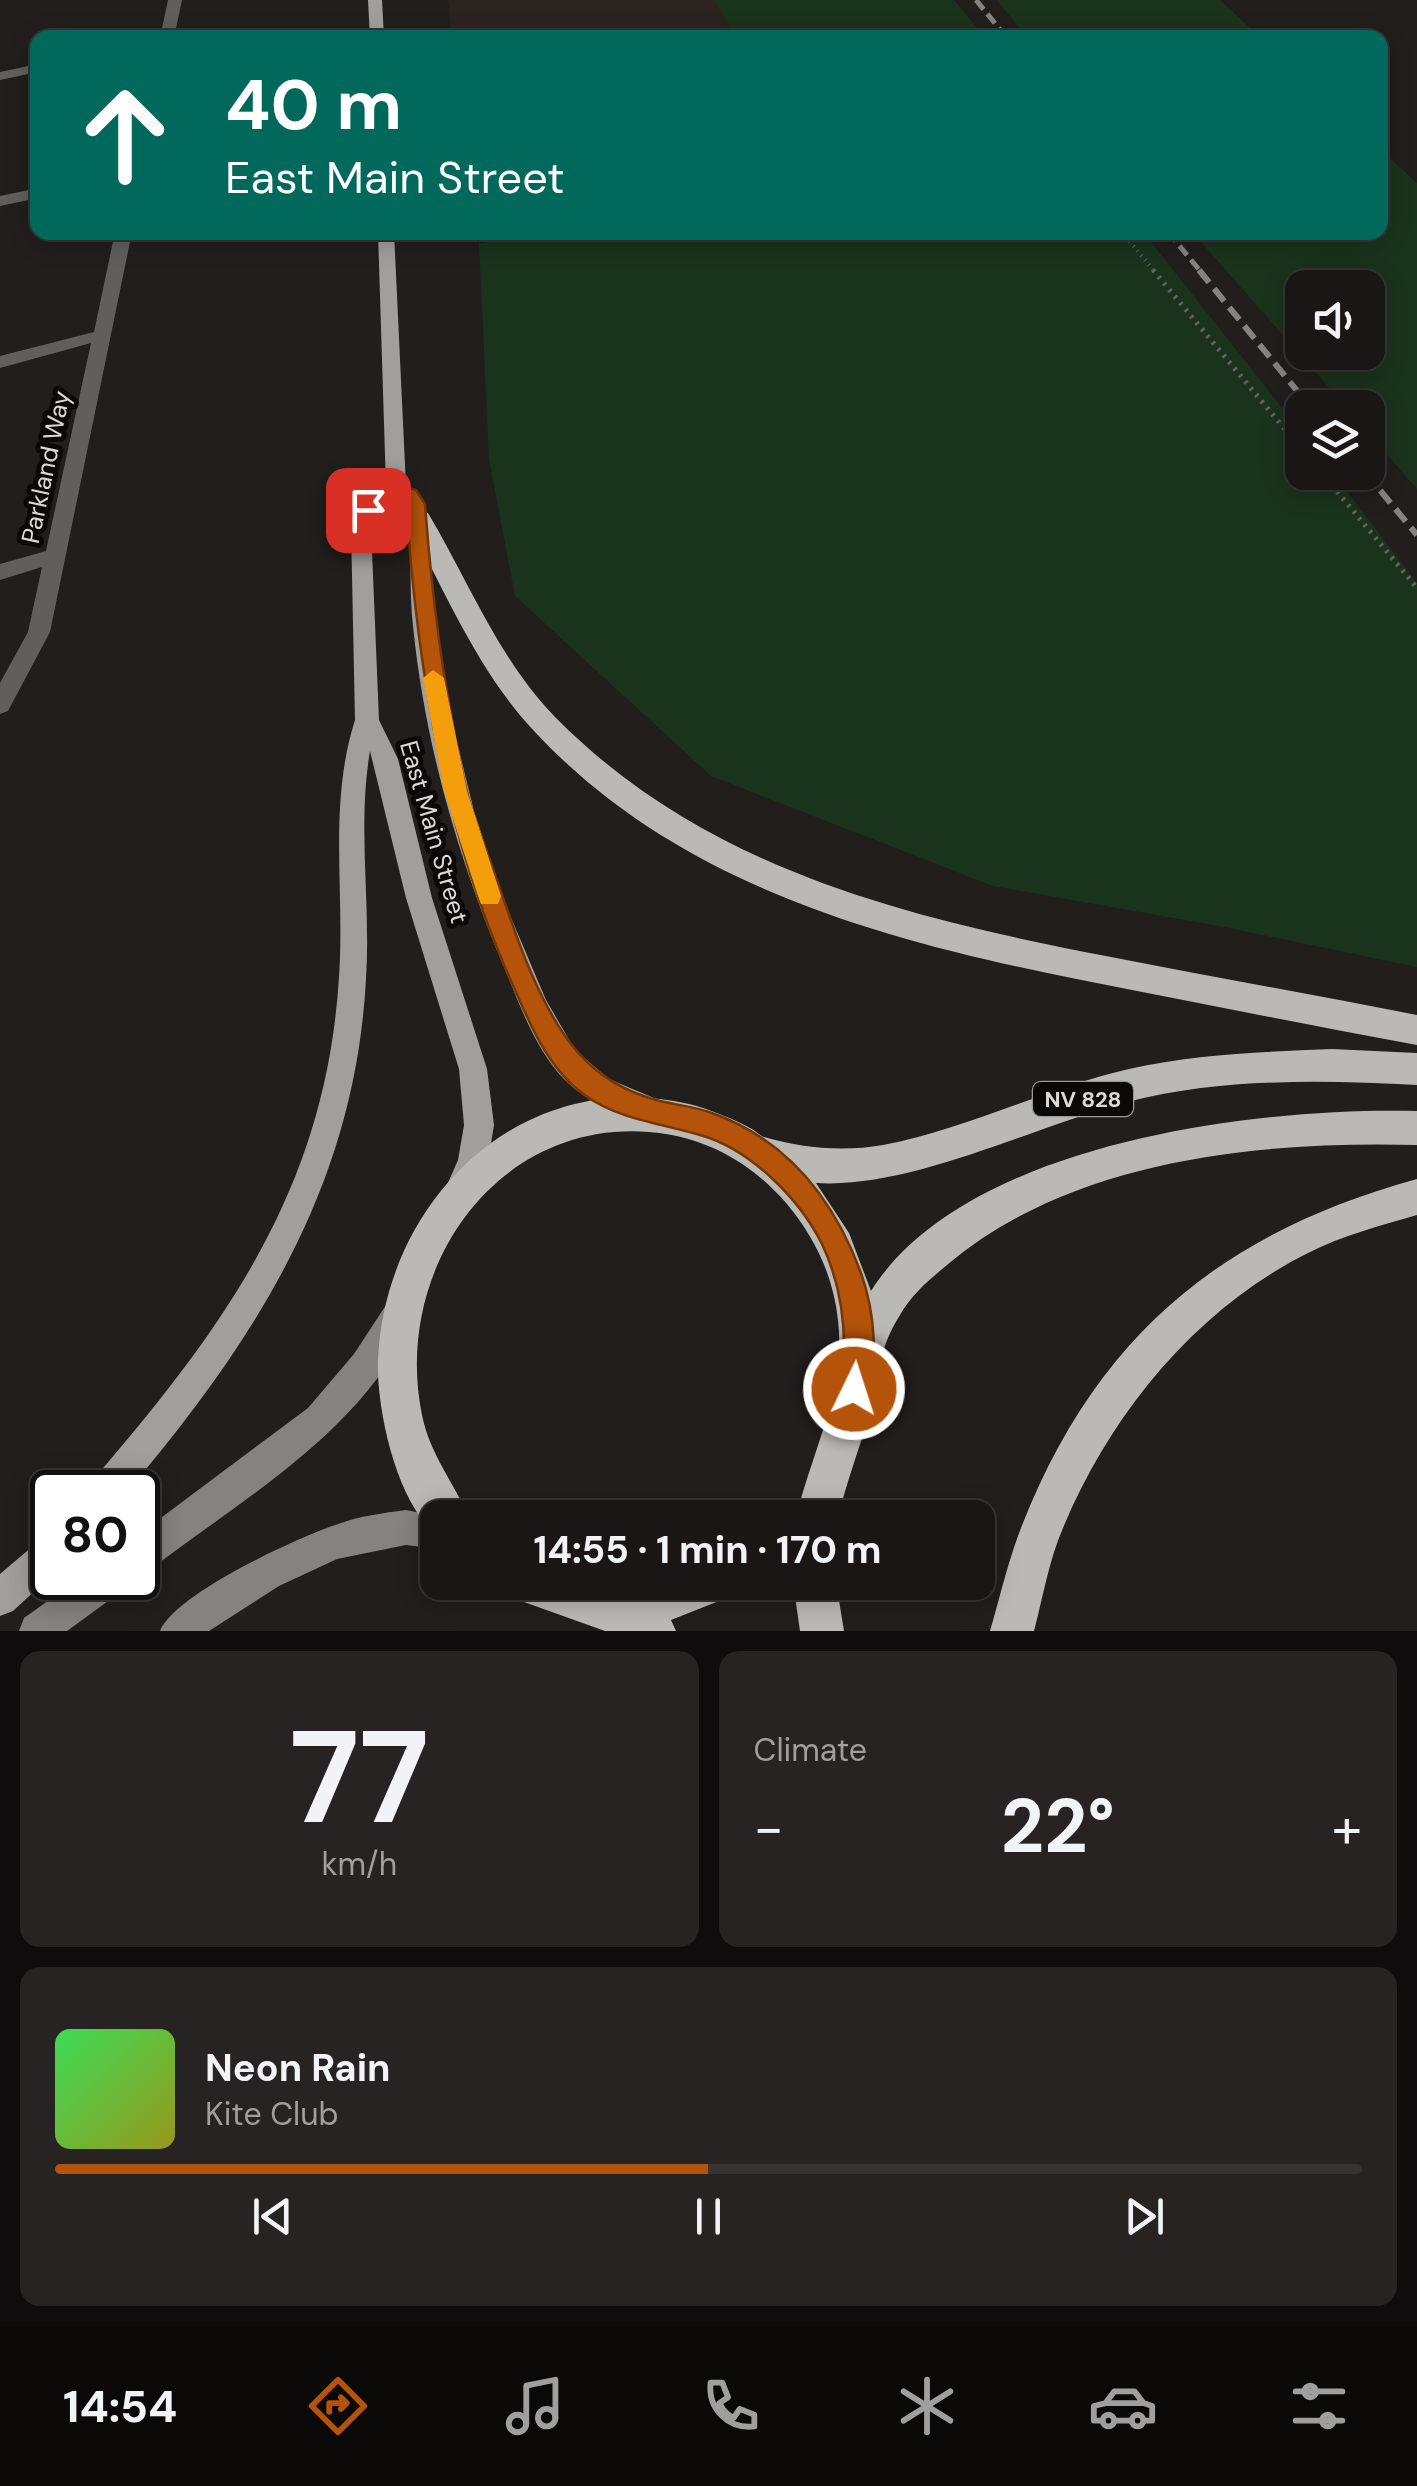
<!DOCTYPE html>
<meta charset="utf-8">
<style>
body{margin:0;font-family:"DM Sans",sans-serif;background:#262322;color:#f1f3f6;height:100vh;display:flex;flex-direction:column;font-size:38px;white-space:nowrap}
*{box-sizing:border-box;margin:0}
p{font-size:32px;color:#9f9fa0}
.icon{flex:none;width:55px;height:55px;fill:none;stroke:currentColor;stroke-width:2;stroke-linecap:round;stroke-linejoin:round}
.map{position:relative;height:1631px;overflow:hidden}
.side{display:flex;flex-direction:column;gap:20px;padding:20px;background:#0e0c0c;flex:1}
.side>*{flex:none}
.guide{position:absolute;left:30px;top:30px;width:1358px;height:210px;border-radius:20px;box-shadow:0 5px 25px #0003,0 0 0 2px #373534;background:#00695c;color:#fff;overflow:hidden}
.controls{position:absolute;left:1285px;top:270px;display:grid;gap:20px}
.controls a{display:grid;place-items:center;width:100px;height:100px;border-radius:20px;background:#191615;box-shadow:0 5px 25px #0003,0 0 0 2px #373534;font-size:50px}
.speed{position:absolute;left:30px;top:1470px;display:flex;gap:20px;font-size:50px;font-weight:700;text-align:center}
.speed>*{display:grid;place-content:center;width:130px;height:130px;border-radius:50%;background:#191615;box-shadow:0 5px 25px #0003,0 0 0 2px #373534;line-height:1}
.speed .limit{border:5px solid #111;border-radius:15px;background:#fff;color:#111}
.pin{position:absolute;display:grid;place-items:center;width:85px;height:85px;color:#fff;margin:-42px;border-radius:20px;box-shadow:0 5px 15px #0006}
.me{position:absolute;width:110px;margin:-55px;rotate:4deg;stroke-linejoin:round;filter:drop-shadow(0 0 8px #0008)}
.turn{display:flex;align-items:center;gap:35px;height:210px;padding:0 30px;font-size:45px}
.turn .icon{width:130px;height:130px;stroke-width:2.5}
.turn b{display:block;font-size:70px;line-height:85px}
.big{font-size:75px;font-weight:700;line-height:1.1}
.side .widget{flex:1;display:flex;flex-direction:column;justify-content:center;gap:15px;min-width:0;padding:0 35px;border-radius:20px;background:#262322}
.side .dial{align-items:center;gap:0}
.dial b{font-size:130px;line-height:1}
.song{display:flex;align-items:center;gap:30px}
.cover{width:120px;height:120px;border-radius:15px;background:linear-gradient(135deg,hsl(130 70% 55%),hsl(60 70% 35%))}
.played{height:10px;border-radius:5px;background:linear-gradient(90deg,#b45309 50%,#373534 50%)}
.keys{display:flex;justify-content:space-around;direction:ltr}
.heat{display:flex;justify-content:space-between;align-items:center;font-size:55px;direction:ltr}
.side .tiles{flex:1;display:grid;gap:20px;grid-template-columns:1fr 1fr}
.widget:last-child{grid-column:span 2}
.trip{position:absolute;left:420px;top:1500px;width:575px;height:100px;border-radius:20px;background:#191615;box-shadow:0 5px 25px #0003,0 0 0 2px #373534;font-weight:700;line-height:100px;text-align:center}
.tab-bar{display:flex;height:160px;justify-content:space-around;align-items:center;background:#0a0908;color:#9f9fa0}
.tab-bar .icon{width:70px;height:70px}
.tab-bar .active{color:#b45309}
.tab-bar b{font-size:45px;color:#f1f3f6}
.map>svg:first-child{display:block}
</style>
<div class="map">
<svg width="1417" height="1631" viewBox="0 0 1417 1631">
<rect width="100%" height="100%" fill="#211e1c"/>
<path fill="#2d241f" d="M448,0H714L735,37H452Z"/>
<g fill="#1a331d" fill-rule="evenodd">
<path d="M714,0H954L985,37H735Z"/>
<path d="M997,0H1220L1260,37H1026Z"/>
<path d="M1380,149L1417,183V489L1368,433V408L1346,407L1193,233L1380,232ZM1302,288H1368V352H1302Z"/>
<path d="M581,233H1144L1302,433V472L1333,473L1417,583V967L1224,927L993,886L711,776L515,596L489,459L479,243Z"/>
</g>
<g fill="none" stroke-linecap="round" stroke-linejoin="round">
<path stroke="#656261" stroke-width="4" stroke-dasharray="1 5" stroke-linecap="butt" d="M1122,232L1155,272"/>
<g stroke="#656261" stroke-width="5" stroke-dasharray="2.5 6" stroke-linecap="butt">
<path d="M1153,270L1302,450"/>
<path d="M1321,472L1417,588"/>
</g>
<g fill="#605f5d" fill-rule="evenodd">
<path d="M168,0H182L174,38H160Z"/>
<path d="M38,64V72L0,80V72Z"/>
<path d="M38,188V198L0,206V196Z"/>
<path d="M115,232H132L50,632L8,711L0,714V683L28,632L42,567L0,580V564L46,551L91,343L0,368V356L94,332Z"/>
</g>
<g fill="#858381" fill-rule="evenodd">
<path d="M399,1297L410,1302L415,1313C367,1429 246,1496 151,1569L138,1573V1535L308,1408L354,1354L388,1302Z"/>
<path d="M406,1510L445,1518H438V1549L406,1545L337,1559L279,1586L209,1631H160C175,1594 298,1537 338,1524C360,1516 383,1513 406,1510Z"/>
<path d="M80,1578H127L122,1591L67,1631H19L24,1618Z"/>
</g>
<g fill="#a19f9c" fill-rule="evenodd">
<path d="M368,0H382L384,38H370Z"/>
<path d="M378,232H394L406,486L416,490L425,504L435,625L451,718L474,811L504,901L546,1000L575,1050L609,1079L661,1101L666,1111L661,1121L651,1125C621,1113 587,1103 564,1079C536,1050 521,1008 506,972C459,862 425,745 413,626C409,590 412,554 408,519L405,504L398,498L377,514L371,527L379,720L398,759L432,898L487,1069L494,1125L488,1162L473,1196L462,1200L451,1196L447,1185L458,1160L464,1125L459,1069L406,898L370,751C357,827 371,902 366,979C355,1185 257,1338 127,1492H88L93,1480C226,1325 326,1188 339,977C345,890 328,805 355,720L351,527L361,505L386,487Z"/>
<path d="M52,1534V1575L13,1611L0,1616V1574L40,1540Z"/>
</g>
<g fill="#bbb9b5" fill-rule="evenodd">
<path d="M419,510L428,513C469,582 499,660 556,718C707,870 908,918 1111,957C1213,977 1315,995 1417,1015V1045C1320,1027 1224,1008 1127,989C914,948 689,897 535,732C478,672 445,591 406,519Z"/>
<path d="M1332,1049L1417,1053V1085C1321,1080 1221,1078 1127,1102C1032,1127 912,1189 816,1183L849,1233L871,1291C965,1142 1257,1107 1417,1111V1145C1259,1141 1072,1159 947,1265C929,1280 912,1294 900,1315C877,1351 880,1376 869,1415C859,1450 846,1483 838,1518H796C812,1451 846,1390 838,1320C833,1275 815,1238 787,1204C755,1167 715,1142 666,1134C504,1109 391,1264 422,1415C430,1455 454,1482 469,1518H438V1535C397,1506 376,1408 378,1360C385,1199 522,1065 689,1104C709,1109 734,1119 752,1129C756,1131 760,1136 764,1137C801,1148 843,1152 883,1145C966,1129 1047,1088 1129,1069C1196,1054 1263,1052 1332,1049Z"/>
<path d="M1417,1179V1215C1380,1226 1343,1235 1308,1253C1196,1309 1111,1413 1063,1528C1049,1560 1043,1597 1034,1631H990C1000,1597 1008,1561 1021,1528C1096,1336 1221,1233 1417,1179Z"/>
<path d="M504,1582H735L729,1597L671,1620L676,1631H605L510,1597Z"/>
<path d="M793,1582H836L844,1631H800Z"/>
</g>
<g stroke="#868381" stroke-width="5" stroke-dasharray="12 6" stroke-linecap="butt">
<path d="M976,0L1007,38"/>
<path d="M1168,232L1201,272"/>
</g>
<g stroke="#868381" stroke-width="6" stroke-dasharray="16 8" stroke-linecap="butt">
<path d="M1199,270L1311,408"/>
<path d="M1365,472L1417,535"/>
</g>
</g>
<path fill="#b45309" stroke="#753606" stroke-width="2.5" d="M396,484L416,490L425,504C432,600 444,694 466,788C474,822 489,856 500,889C515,932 529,975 552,1015C577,1060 609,1088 660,1101C677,1105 696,1107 712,1113C788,1140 834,1200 861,1273C874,1310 880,1362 865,1399L854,1404L844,1399C837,1384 844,1371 844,1355C845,1318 838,1278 822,1244C799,1198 750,1149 700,1135C663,1124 618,1119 586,1096C550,1071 532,1029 515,990C444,834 418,674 406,504L398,498L368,516L358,510Z"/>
<path fill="#f59e0b" d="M433,670L444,678L467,791L501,896L498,904H481L478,896L444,791L423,678Z"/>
<g text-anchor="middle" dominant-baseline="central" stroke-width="10" stroke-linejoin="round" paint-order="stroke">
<rect fill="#0a0908" stroke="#9d9b9a" stroke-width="2.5" x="1033" y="1082" width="100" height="34" rx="8"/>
<g font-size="22" font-weight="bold" fill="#dcd9d8">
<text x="1083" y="1099">NV 828</text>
</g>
<g font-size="25" fill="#dcd9d8" stroke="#0a0908">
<text transform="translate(46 467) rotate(-78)">Parkland Way</text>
<text transform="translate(434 832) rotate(74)">East Main Street</text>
</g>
</g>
</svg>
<div class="controls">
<a><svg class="icon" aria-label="sound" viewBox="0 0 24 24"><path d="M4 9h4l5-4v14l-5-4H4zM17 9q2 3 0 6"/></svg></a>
<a><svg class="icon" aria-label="layers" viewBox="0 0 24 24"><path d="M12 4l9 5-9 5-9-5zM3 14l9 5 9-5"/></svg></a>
</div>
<div class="speed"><div class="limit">80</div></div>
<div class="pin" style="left:368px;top:510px;background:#d93025"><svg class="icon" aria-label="arrive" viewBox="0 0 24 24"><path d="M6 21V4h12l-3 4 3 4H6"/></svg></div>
<svg class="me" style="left:854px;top:1389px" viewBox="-20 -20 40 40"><circle r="17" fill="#b45309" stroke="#fff" stroke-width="3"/><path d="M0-11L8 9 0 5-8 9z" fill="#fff"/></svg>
<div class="trip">14:55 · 1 min · 170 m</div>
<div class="guide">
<div class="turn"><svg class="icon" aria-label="ahead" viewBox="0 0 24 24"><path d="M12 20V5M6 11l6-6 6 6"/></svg><div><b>40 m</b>East Main Street</div></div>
</div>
</div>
<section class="side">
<div class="tiles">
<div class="widget dial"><b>77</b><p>km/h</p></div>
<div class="widget"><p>Climate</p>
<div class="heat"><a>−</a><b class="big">22°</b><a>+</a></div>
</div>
<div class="widget">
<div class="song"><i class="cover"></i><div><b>Neon Rain</b><p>Kite Club</p></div></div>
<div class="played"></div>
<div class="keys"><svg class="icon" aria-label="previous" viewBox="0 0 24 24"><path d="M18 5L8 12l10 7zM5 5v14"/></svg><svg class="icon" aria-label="pause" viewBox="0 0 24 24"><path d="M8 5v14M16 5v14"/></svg><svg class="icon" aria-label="next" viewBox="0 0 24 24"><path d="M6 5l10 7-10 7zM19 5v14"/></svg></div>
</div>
</div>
</section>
<nav class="tab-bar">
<b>14:54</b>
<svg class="icon active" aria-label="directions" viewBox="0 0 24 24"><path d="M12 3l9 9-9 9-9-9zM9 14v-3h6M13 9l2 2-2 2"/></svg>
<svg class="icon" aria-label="music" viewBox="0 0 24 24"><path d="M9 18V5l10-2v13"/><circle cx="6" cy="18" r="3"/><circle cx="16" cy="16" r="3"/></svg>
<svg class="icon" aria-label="phone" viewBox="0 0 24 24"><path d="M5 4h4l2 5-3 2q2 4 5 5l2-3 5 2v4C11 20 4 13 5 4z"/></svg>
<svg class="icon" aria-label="climate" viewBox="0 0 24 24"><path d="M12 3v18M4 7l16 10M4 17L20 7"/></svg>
<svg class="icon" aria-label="car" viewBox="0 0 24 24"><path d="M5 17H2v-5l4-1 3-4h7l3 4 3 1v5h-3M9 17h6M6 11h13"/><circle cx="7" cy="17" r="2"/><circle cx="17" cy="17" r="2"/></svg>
<svg class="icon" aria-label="filters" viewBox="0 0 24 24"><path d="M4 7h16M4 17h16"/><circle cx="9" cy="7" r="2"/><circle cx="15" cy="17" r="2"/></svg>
</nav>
